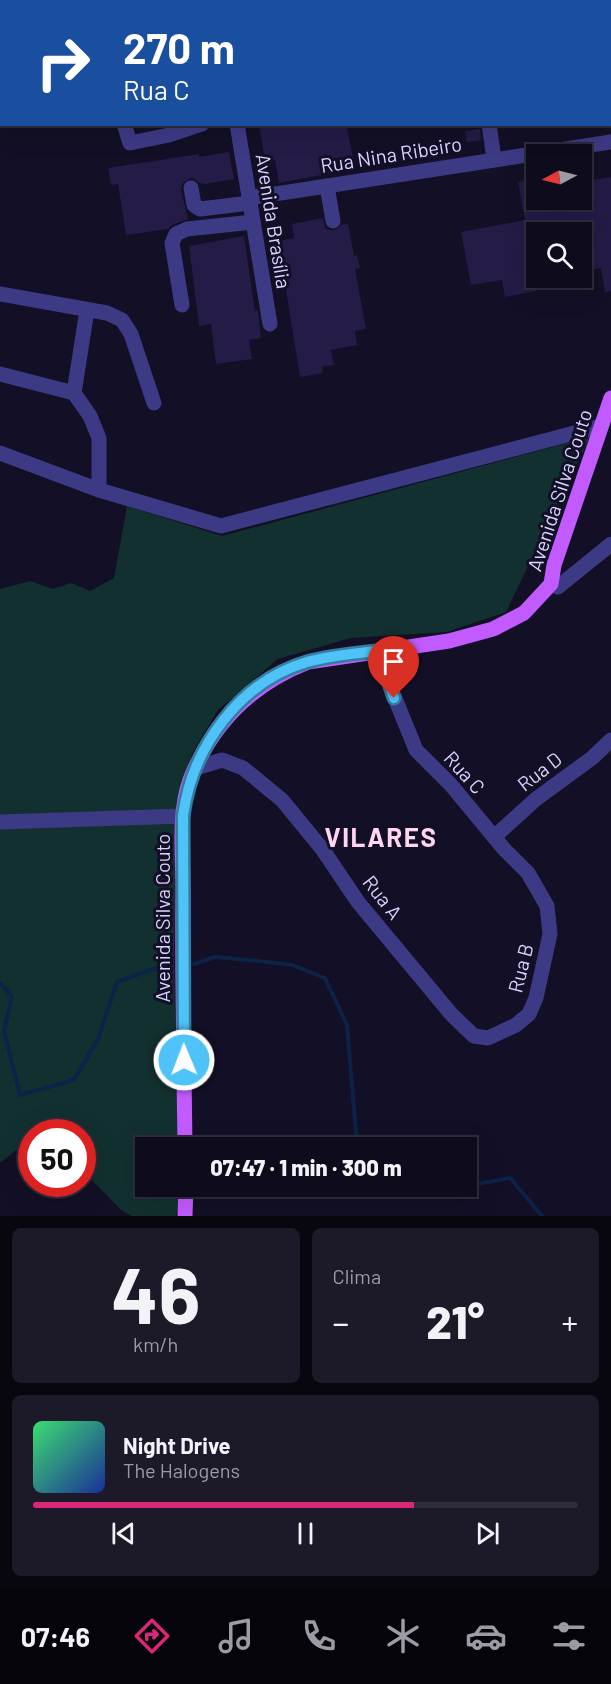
<!DOCTYPE html>
<html lang="pt">
<meta charset="utf-8">
<style>
body{margin:0;font-family:Barlow,sans-serif;background:#1c1929;color:#f1f3f6;height:100vh;display:flex;flex-direction:column;font-size:22px;white-space:nowrap}
*{box-sizing:border-box;margin:0}
p{font-size:20px;color:#9b9ba3}
.icon{flex:none;width:33px;height:33px;fill:none;stroke:currentColor;stroke-width:2;stroke-linecap:round;stroke-linejoin:round}
.map{position:relative;height:1216px;overflow:hidden}
.details{display:flex;flex-direction:column;gap:12px;padding:12px;background:#08060f;flex:1}
.details>*{flex:none}
.guide{position:absolute;left:0px;top:0px;width:612px;height:126px;box-shadow:0 6px 24px #0002,0 0 0 2px #2e2b3b;background:#1a4fa0;color:#fff;overflow:hidden}
.needle{width:39px;rotate:263deg}
.controls{position:absolute;left:526px;top:144px;display:grid;gap:12px}
.controls a{display:grid;place-items:center;width:66px;height:66px;border-radius:0px;background:#0e0b1c;box-shadow:0 6px 24px #0002,0 0 0 2px #2e2b3b;font-size:30px}
.speed{position:absolute;left:18px;top:1119px;display:flex;gap:12px;font-size:30px;font-weight:700;text-align:center}
.speed>*{display:grid;place-content:center;width:78px;height:78px;border-radius:50%;background:#0e0b1c;box-shadow:0 6px 24px #0002,0 0 0 2px #2e2b3b;line-height:1}
.speed .limit{border:9px solid #d22;background:#fff;color:#111}
.pin{position:absolute;display:grid;place-items:center;width:51px;height:51px;color:#fff;margin:-62px -26px;border-radius:50% 50% 50% 0;rotate:-45deg;box-shadow:0 0 6px #0007}
.pin .icon{rotate:45deg}
.me{position:absolute;width:66px;margin:-33px;rotate:359deg;stroke-linejoin:round;filter:drop-shadow(0 0 4px #0008)}
.turn{display:flex;align-items:center;gap:21px;height:126px;padding:0 24px;font-size:27px}
.turn .icon{width:78px;height:78px;stroke-width:2.5}
.turn b{display:block;font-size:42px;line-height:51px}
.big{font-size:45px;font-weight:800;line-height:1.1}
.details .tile{flex:1;display:flex;flex-direction:column;justify-content:center;gap:9px;min-width:0;padding:0 21px;border-radius:9px;background:#1c1929}
.details .dial{align-items:center;gap:0}
.dial b{font-size:78px;line-height:1}
.song{display:flex;align-items:center;gap:18px}
.cover{width:72px;height:72px;border-radius:9px;background:linear-gradient(135deg,hsl(140 70% 55%),hsl(230 70% 35%))}
.played{height:6px;border-radius:3px;background:linear-gradient(90deg,#db2777 70%,#2e2b3b 70%)}
.keys{display:flex;justify-content:space-around;direction:ltr}
.heat{display:flex;justify-content:space-between;align-items:center;font-size:33px;direction:ltr}
.details .tiles{flex:1;display:grid;gap:12px;grid-template-columns:1fr 1fr}
.tile:last-child{grid-column:span 2}
.trip{position:absolute;left:135px;top:1137px;width:342px;height:60px;border-radius:0px;background:#0e0b1c;box-shadow:0 6px 24px #0002,0 0 0 2px #2e2b3b;font-weight:800;line-height:60px;text-align:center}
.tabs{display:flex;height:96px;justify-content:space-around;align-items:center;background:#06040b;color:#9b9ba3}
.tabs .icon{width:42px;height:42px}
.tabs .active{color:#db2777}
.tabs b{font-size:27px;color:#f1f3f6}
.map>svg:first-child{display:block}
</style>
<div class="map">
<svg width="611" height="1216" viewBox="0 0 611 1216">
<rect width="100%" height="100%" fill="#130f26"/>
<path fill="#12302f" d="M590,437L506,612L447,632L351,638L278,659L218,710L193,752L177,802L174,962L178,1147L146,1148V1186L179,1187L180,1198L176,1216H132L121,1210L83,1171L82,1132H32L31,1146L24,1144L0,1163V589L30,581L53,589L71,583L90,591L114,578L127,506L222,536Z"/>
<g fill="none" stroke-linecap="round" stroke-linejoin="round">
<g stroke="#0c2248" stroke-width="4">
<path d="M194,964L215,957L259,961L292,965L325,978L347,1025L356,1133L367,1148"/>
<path d="M0,983L12,996L4,1031L20,1095L74,1080L98,1039L117,982L153,969L175,970"/>
<path d="M428,1186L441,1191L510,1178L542,1216"/>
</g>
</g>
<g fill="#241b47">
<path d="M259,124H346L353,157L340,160L343,171L279,183L275,160L265,161Z"/>
<path d="M480,129L481,140L467,142L465,131Z"/>
<path d="M229,152L234,179L206,184L199,183L195,179L190,178L182,184L181,190L188,219L172,225L168,229L126,235L118,184L111,185L108,168L199,154V157Z"/>
<path d="M611,177V291L605,292L601,268L582,271V232H537L536,291L505,297L502,280L471,285L461,232L525,220L518,182L529,180L531,192L537,190V200H582V182Z"/>
<path d="M323,218L325,228L330,230H335L341,225L348,224L354,256L357,255L360,268L355,269L366,329L355,331L357,345L331,350L334,365L322,367L323,373L300,377L278,241L294,238L292,224Z"/>
<path d="M244,236L255,311L258,310L261,338L249,340L252,359L216,364L211,324L199,326L189,246Z"/>
</g>
<g fill="none" stroke-linecap="round" stroke-linejoin="round">
<g stroke="#3d3a85" stroke-width="15">
<path d="M108,0L109,2"/>
<path d="M220,2L229,0"/>
<path d="M499,2L511,0"/>
<path d="M0,9L2,11"/>
<path d="M124,124L130,143L169,135L202,124"/>
<path d="M237,124L270,324"/>
<path d="M489,124L494,159"/>
<path d="M327,186L333,221"/>
<path d="M191,188L194,205L200,209L250,203"/>
<path d="M249,198L611,142"/>
<path d="M0,294L107,313L122,320L131,334L154,403"/>
<path d="M182,305L172,243L176,234L187,229L253,222"/>
<path d="M0,374L74,393L87,310"/>
<path d="M74,393L90,416L99,438V490L221,526L601,426"/>
<path d="M0,453L99,490"/>
<path d="M551,584L558,587L611,544"/>
<path d="M196,768L222,760L243,768L282,800L323,850L358,902L452,1015L474,1036L488,1038L516,1025L529,1014L536,998L550,934L547,906L528,873L504,849L451,785L416,750L390,686L385,650"/>
<path d="M0,822L183,816"/>
<path d="M494,837L536,799L592,758L611,740"/>
</g>
<g stroke="#c25bff" stroke-width="15">
<path d="M185,1148C184,1061 182,975 183,888C183,854 178,813 190,780C212,723 252,684 308,662L449,641L493,629L524,613L551,584L554,565L611,398"/>
<path d="M185,1216L186,1186"/>
</g>
</g>
<g fill="none" stroke-linecap="round" stroke-linejoin="round">
<defs>
<path id="route" d="M184,1060L183,816C192,748 239,682 307,662C332,655 360,653 385,650L390,686L394,698"/>
</defs>
<use href="#route" stroke="#337fa1" stroke-width="15"/>
<use href="#route" stroke="#4fc3f7" stroke-width="10"/>
</g>
<g text-anchor="middle" dominant-baseline="central" stroke-width="6" stroke-linejoin="round" paint-order="stroke">
<g font-size="20" fill="#d9d4ff" stroke="#130f26">
<text transform="translate(391 154) rotate(-9)">Rua Nina Ribeiro</text>
<text transform="translate(274 221) rotate(81)">Avenida Brasília</text>
<text transform="translate(559 490) rotate(-72)">Avenida Silva Couto</text>
<text transform="translate(539 771) rotate(-38)">Rua D</text>
<text transform="translate(465 772) rotate(48)">Rua C</text>
<text transform="translate(383 897) rotate(52)">Rua A</text>
<text transform="translate(162 918) rotate(-90)">Avenida Silva Couto</text>
<text transform="translate(520 968) rotate(-76)">Rua B</text>
</g>
<g font-size="26" font-weight="bold" letter-spacing="1.5" fill="#ffd6f0" stroke="#130f26">
<text x="381" y="836">VILARES</text>
</g>
</g>
</svg>
<div class="controls">
<a><svg class="needle" viewBox="-14 -14 28 28"><path d="M0-13l5 13h-10z" fill="#e53935"/><path d="M0 13l5-13h-10z" fill="#9b9ba3"/></svg></a>
<a><svg class="icon" aria-label="search" viewBox="0 0 24 24"><circle cx="10" cy="10" r="6"/><path d="M15 15l6 6"/></svg></a>
</div>
<div class="speed"><div class="limit">50</div></div>
<div class="pin" style="left:394px;top:698px;background:#d93025"><svg class="icon" aria-label="arrive" viewBox="0 0 24 24"><path d="M6 21V4h12l-3 4 3 4H6"/></svg></div>
<svg class="me" style="left:184px;top:1060px" viewBox="-20 -20 40 40"><circle r="17" fill="#4fc3f7" stroke="#fff" stroke-width="3"/><path d="M0-11L8 9 0 5-8 9z" fill="#fff"/></svg>
<div class="trip">07:47 · 1 min · 300 m</div>
<div class="guide">
<div class="turn"><svg class="icon" aria-label="right" viewBox="0 0 24 24"><path d="M7 20v-9h11M14 6l5 5-5 5"/></svg><div><b>270 m</b>Rua C</div></div>
</div>
</div>
<section class="details">
<div class="tiles">
<div class="tile dial"><b>46</b><p>km/h</p></div>
<div class="tile"><p>Clima</p>
<div class="heat"><a>−</a><b class="big">21°</b><a>+</a></div>
</div>
<div class="tile">
<div class="song"><i class="cover"></i><div><b>Night Drive</b><p>The Halogens</p></div></div>
<div class="played"></div>
<div class="keys"><svg class="icon" aria-label="previous" viewBox="0 0 24 24"><path d="M18 5L8 12l10 7zM5 5v14"/></svg><svg class="icon" aria-label="pause" viewBox="0 0 24 24"><path d="M8 5v14M16 5v14"/></svg><svg class="icon" aria-label="next" viewBox="0 0 24 24"><path d="M6 5l10 7-10 7zM19 5v14"/></svg></div>
</div>
</div>
</section>
<nav class="tabs">
<b>07:46</b>
<svg class="icon active" aria-label="directions" viewBox="0 0 24 24"><path d="M12 3l9 9-9 9-9-9zM9 14v-3h6M13 9l2 2-2 2"/></svg>
<svg class="icon" aria-label="music" viewBox="0 0 24 24"><path d="M9 18V5l10-2v13"/><circle cx="6" cy="18" r="3"/><circle cx="16" cy="16" r="3"/></svg>
<svg class="icon" aria-label="phone" viewBox="0 0 24 24"><path d="M5 4h4l2 5-3 2q2 4 5 5l2-3 5 2v4C11 20 4 13 5 4z"/></svg>
<svg class="icon" aria-label="climate" viewBox="0 0 24 24"><path d="M12 3v18M4 7l16 10M4 17L20 7"/></svg>
<svg class="icon" aria-label="car" viewBox="0 0 24 24"><path d="M5 17H2v-5l4-1 3-4h7l3 4 3 1v5h-3M9 17h6M6 11h13"/><circle cx="7" cy="17" r="2"/><circle cx="17" cy="17" r="2"/></svg>
<svg class="icon" aria-label="filters" viewBox="0 0 24 24"><path d="M4 7h16M4 17h16"/><circle cx="9" cy="7" r="2"/><circle cx="15" cy="17" r="2"/></svg>
</nav>
